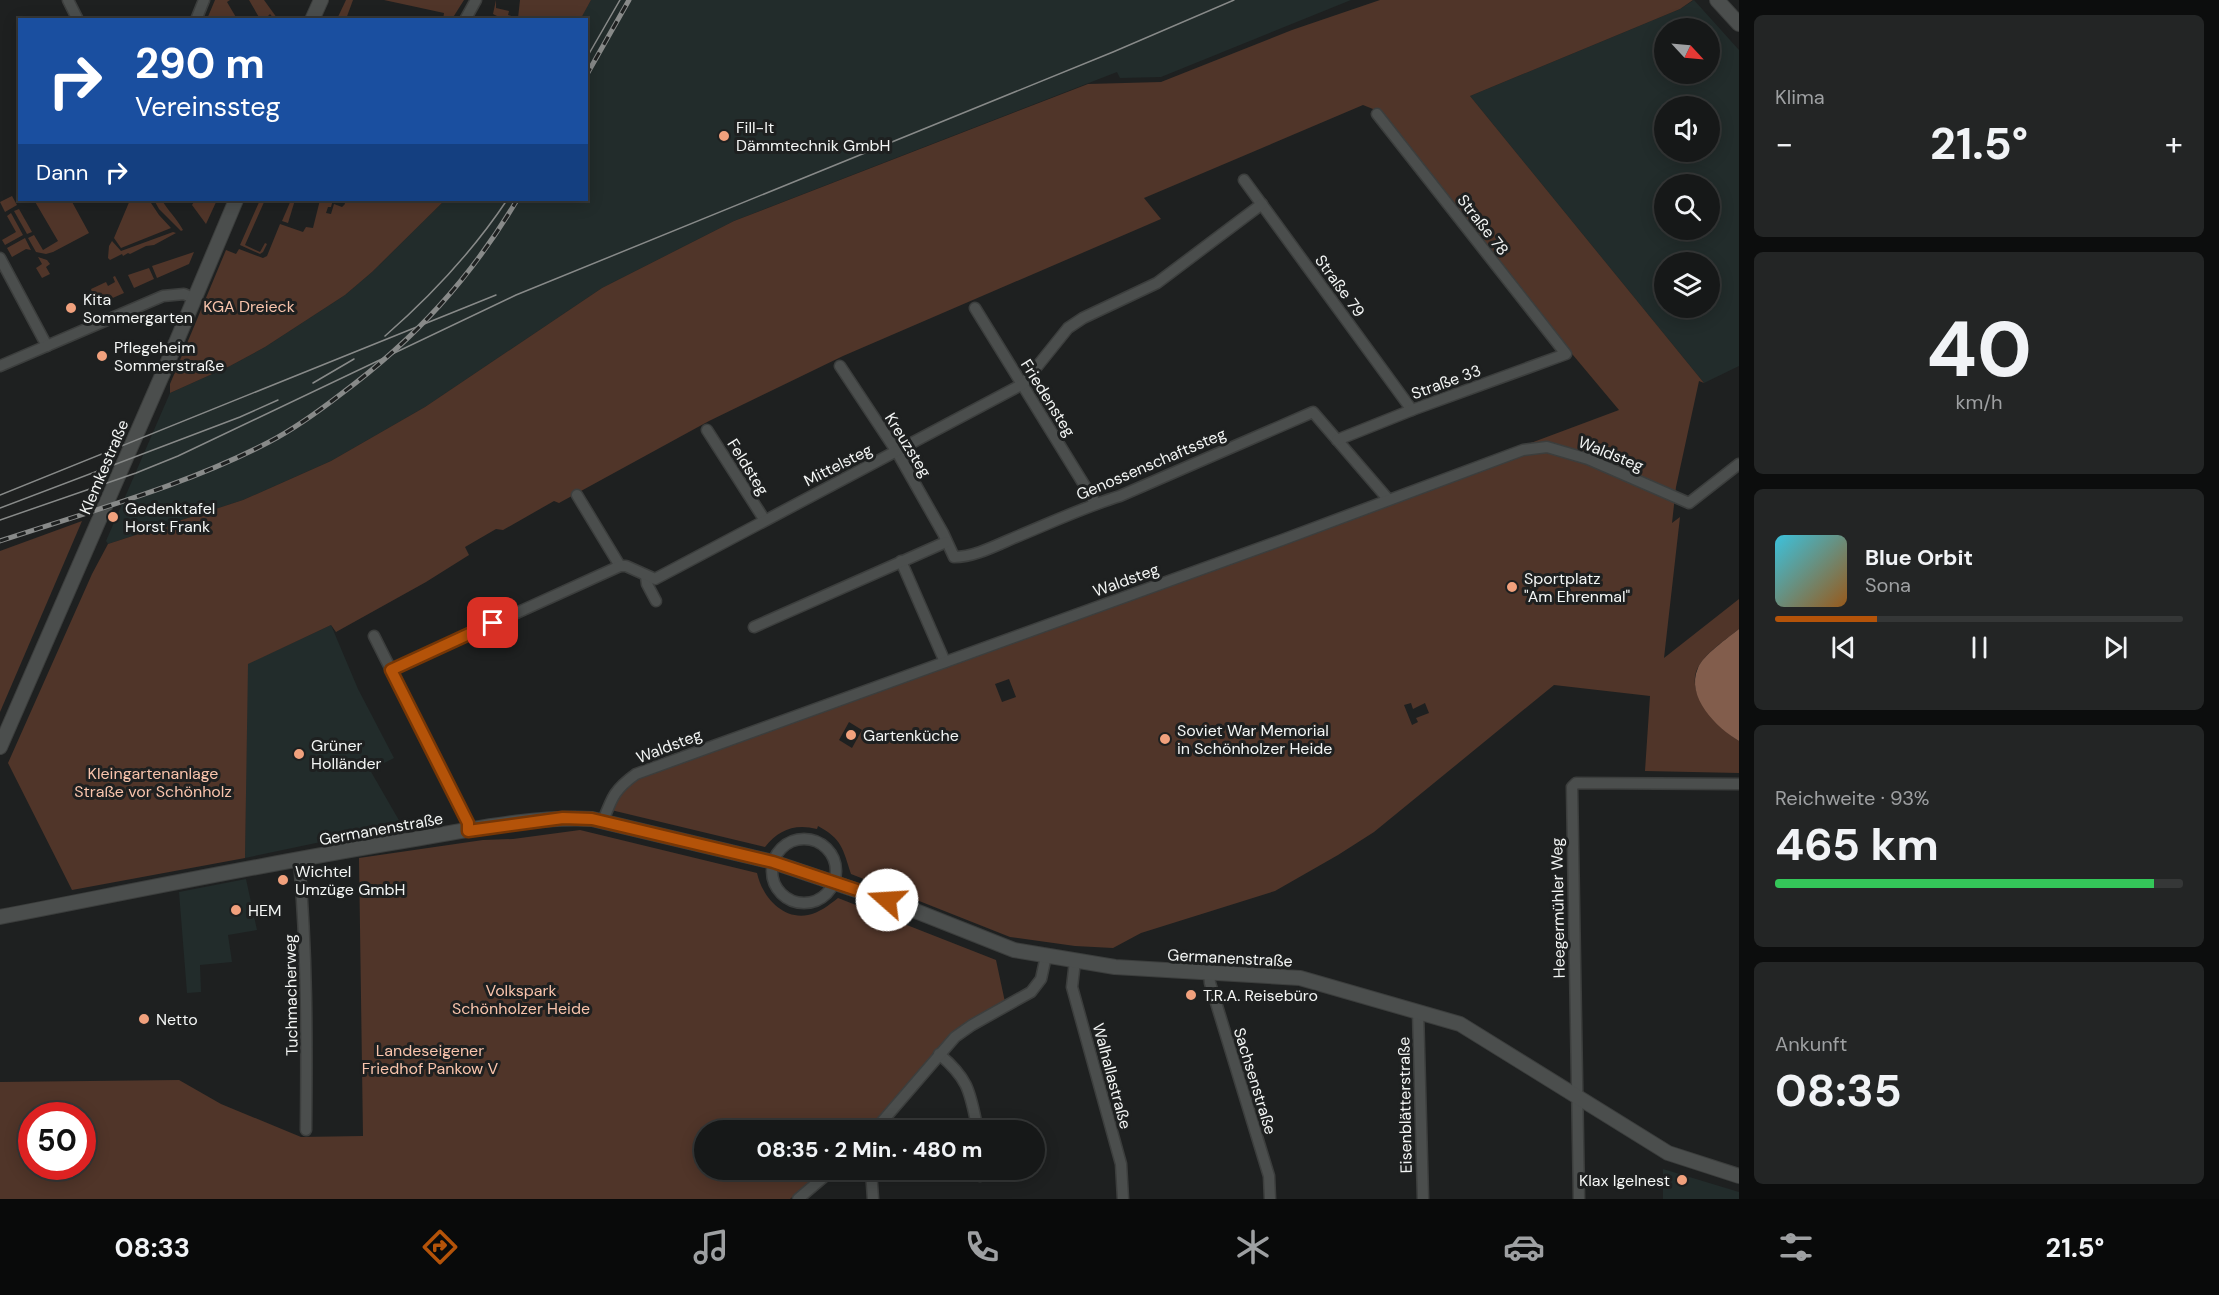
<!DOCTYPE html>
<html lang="de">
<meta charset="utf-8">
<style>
body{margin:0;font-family:"DM Sans",sans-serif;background:#232525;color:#f1f3f6;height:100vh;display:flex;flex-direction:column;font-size:22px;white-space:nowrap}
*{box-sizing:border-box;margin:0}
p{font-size:20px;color:#9ea0a2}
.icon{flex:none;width:33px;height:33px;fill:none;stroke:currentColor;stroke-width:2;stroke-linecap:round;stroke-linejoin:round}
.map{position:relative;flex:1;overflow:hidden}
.details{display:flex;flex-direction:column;gap:15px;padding:15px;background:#0c0d0d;width:480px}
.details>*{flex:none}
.top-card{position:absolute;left:18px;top:18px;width:570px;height:183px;border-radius:0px;box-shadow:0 3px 15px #0003,0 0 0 2px #353737;background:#1a4fa0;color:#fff;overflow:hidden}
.needle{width:39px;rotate:116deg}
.buttons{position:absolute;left:1654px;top:18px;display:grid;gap:12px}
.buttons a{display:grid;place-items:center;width:66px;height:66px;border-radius:50%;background:#161818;box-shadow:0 3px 15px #0003,0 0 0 2px #353737;font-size:30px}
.speed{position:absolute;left:18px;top:1102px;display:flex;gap:12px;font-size:30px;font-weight:700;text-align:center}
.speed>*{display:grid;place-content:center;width:78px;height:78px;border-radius:50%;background:#161818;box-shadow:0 3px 15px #0003,0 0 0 2px #353737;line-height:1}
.speed .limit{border:9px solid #d22;background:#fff;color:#111}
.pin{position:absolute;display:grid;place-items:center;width:51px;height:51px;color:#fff;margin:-26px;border-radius:12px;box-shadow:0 3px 9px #0006}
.me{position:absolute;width:66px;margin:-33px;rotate:289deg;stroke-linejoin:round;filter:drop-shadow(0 0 4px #0008)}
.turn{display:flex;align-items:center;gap:21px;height:126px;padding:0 18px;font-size:27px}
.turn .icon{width:78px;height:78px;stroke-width:2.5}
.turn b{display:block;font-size:42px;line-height:51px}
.then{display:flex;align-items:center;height:57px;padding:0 18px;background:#0003;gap:12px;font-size:22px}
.big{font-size:45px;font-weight:700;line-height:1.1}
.details .tile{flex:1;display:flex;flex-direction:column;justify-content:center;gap:9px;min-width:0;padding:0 21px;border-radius:9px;background:#232525}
.details .dial{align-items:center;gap:0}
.dial b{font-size:78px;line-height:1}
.song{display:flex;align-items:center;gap:18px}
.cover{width:72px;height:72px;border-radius:9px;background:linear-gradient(135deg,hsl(190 70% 55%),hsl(30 70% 35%))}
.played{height:6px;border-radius:3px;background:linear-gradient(90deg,#b45309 25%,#353737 25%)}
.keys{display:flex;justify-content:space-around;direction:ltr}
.heat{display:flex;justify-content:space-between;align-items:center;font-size:33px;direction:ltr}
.charge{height:9px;border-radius:4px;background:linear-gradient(90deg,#34c759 93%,#353737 0)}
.trip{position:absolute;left:694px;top:1120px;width:351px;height:60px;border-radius:30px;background:#161818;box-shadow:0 3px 15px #0003,0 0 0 2px #353737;font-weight:700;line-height:60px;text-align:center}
.tab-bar{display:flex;height:96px;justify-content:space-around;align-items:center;background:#090a0a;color:#9ea0a2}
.tab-bar .icon{width:42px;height:42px}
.tab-bar .current{color:#b45309}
.tab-bar b{font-size:27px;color:#f1f3f6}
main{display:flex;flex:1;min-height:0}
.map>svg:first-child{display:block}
</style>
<main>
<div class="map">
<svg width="1739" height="1199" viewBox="0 0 1739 1199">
<rect width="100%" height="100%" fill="#1e2020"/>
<g fill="#222c2b" fill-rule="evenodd">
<path d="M591,0H1351L1161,77L1120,78L1117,72L734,221L602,288L425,407L331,461L243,500L108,544L106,541L170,393L230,366L265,347L345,295L372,272L445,200H586V20L580,19Z"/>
<path d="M1694,0L1739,50V366L1704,383L1470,96L1680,9ZM1665,28H1710V74H1665ZM1665,106H1710V152H1665ZM1665,184H1710V230H1665ZM1665,262H1710V308H1665Z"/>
<path d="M331,625L358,689L394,758L370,770L404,829L400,830L397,826L245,858L247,664Z"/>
<path d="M246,879L257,930L228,935L232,962L200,965L201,992L187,993L179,892Z"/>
<path d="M1663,1169L1739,1192V1199H1663Z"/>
<path d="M884,1170H958L885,1178Z"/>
</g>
<g fill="#503529" fill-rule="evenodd">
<path d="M215,0H230L227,2L237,19H207Z"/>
<path d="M249,0H264L277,18L274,19L270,14L265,19H260Z"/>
<path d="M346,0H353L346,19H337Z"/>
<path d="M384,0H464L452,19L443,20L444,13Z"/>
<path d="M496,0V8L509,11L508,15L518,18L520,0H591L580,20L503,19L493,14Z"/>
<path d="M1380,0H1693L1680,9L1470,96L1704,383L1699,381L1676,487L1672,523L1680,517L1664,658L1739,599V629C1727,639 1709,650 1700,664C1681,691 1718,728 1739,741V773L1645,771L1650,696L1554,685L1374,832L1338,855L1275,891L1141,933L1113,948L1075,946L1010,937L851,874C843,849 842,839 818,826L817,829C795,823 778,830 765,847L611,810L618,796L641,776L1619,410L1542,318L1383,113L1363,105L1144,198L1161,219L843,356L709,421L559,503L554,501L503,530L496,529L465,547L469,555L426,582L336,632L331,625L248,664L245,858L72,890L8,763L92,574L108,544L243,500L331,461L425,407L602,288L734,221L1088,84L1161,82L1292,30ZM1009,679L1016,697L1002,702L995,684ZM1411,703L1413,709L1425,703L1429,713L1416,718L1418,722L1412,725L1404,705ZM849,722L862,730L852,748L839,740Z"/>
<path d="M12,196L17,205L5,212L0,202Z"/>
<path d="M34,200H71L89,233L53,252L46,254L36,252L28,238L34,235L43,250L58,241Z"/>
<path d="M130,200H149L159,215L171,228L121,248L114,238Z"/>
<path d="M154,200H162C168,211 176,217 183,230L181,231L159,209Z"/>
<path d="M195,200H217L206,224L192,205Z"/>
<path d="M260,200H265L245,245L260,252L265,243L267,244L263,252L260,254L240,245Z"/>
<path d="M291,200H295L288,223L282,221Z"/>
<path d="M320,200H333L331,207H328L326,213L331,214L334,204L342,207L345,204L344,200H445L372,272L345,295L265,347L230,366L170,393V384L226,250L236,254L239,249L263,258L267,256L280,224L303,232L306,227L313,228Z"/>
<path d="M19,209L32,232L27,234L14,211Z"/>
<path d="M11,213L23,235L5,245L2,240L16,232L7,216Z"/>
<path d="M173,232L176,233L154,245L146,246L130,254L128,253L123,256L122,254L110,260L108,258L109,246L112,241L121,251Z"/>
<path d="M25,238L31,250L26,249L12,257L7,248Z"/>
<path d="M194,252L189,264L157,278L152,266Z"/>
<path d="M38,257L47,260L50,264L46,267L50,274L42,278L36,268L42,264Z"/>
<path d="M149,268L154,279L134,288L128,275Z"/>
<path d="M115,276L124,293L90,308L84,296L92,292L91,289L106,282L108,286L115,282L113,277Z"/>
<path d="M82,521L0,712V551Z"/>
<path d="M580,830L757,873C762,896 782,920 808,915C819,913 829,905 838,898L996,960L1005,1002L961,1026L950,1035L869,1131H705V1170H824L790,1199H0V1082L179,1080L221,1104L301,1137L363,1136L359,858L483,840L513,839ZM32,1116H82V1167H32Z"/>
</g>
<path fill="#825d4c" d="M1739,629V741C1717,728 1685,697 1698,668C1703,655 1728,638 1739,629Z"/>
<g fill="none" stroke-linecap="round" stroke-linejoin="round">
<defs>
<g id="street">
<path d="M68,0L78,20"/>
<path d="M196,20L204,0"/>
<path d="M465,20L476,0"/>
<path d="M1244,180L1412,410"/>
<path d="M0,258L47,346"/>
<path d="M975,308L1096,504"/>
<path d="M0,366L163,296L184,294L193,298"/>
<path d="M840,366L897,452L943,533L954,557C975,557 997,545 1016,537C1050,523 1084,507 1120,496L1313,412L1388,499"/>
<path d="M707,430L764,519"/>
<path d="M1337,440L1412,410L1566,354L1377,114"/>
<path d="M577,495L620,566"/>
<path d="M901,561L945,662"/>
<path d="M646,576L647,584L656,601"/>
<path d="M754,627L946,542"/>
<path d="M374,636L468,823V831"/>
<path d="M391,670L620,566H626L655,579L1023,384L1068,328L1083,318L1157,283L1262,204"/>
<path d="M603,821C612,797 615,789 636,774L1282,540L1523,450L1547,447L1588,459L1689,503L1739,464"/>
<circle cx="804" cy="871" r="32"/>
<path d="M299,860C307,952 307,1037 306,1130"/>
<path d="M1075,961L1072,987L1121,1164L1123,1199"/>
<path d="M1209,972L1210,983L1269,1176L1270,1199"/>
<path d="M1418,1011L1423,1199"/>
<path d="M939,1054C970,1080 970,1093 978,1131"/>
<path d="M874,1131L955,1037L972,1025L1031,992L1041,979L1046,956"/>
<path d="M871,1170L873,1199"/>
<path d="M980,1170V1176"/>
<path d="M798,1199L832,1170"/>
<path d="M1579,1199L1572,787L1576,783L1739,784"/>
</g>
<g id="secondary">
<path d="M1717,0L1739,24"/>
<path d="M312,20L321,0"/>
<path d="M0,747L167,364L236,200"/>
<path d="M0,917C134,891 268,863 403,841C465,831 529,816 592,819L773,862L903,906L1014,950L1115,967L1300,978L1460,1024L1668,1153L1739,1176"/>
</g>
</defs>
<use href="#street" stroke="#3c3e3d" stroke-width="13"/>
<use href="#secondary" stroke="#3c3e3d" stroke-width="16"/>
<use href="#street" stroke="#4b4e4d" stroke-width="10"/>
<use href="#secondary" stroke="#4b4e4d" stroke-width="14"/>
<g stroke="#888a89" stroke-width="1.5">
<path d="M586,59L620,0"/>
<path d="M385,336C432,295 473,251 507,200"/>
<path d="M313,383L354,359"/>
<path d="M0,495L496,295"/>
<path d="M0,508L240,417L278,400"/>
<path d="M0,520L136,473L178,456L516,295L1113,52L1234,0"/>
</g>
<defs>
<g id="rail">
<path d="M586,76L629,0"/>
<path d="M0,541C90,511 185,486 269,442C294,429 319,411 341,394C415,339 470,279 517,200"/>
</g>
</defs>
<use href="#rail" stroke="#888a89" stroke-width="5"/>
<use href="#rail" stroke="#1e2020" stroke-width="3" stroke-dasharray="9" stroke-linecap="butt"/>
</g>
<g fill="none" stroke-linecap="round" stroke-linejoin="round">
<defs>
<path id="route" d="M493,623L391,670L468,823V831L563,818L592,819L773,862L887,900"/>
</defs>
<use href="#route" stroke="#753606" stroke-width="15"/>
<use href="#route" stroke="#b45309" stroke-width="10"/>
</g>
<g fill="#f1a17d" stroke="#1e2020" stroke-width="2">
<circle cx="724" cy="136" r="6"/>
<circle cx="71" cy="308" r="6"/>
<circle cx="102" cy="356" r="6"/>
<circle cx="113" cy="517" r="6"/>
<circle cx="1512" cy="587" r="6"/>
<circle cx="851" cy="735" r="6"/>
<circle cx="1165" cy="739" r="6"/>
<circle cx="299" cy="754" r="6"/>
<circle cx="283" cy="880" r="6"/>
<circle cx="236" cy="910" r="6"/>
<circle cx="1191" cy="995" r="6"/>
<circle cx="144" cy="1019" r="6"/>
<circle cx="1682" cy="1180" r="6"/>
</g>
<g text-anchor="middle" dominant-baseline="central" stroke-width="6" stroke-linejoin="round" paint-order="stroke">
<g font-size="16" fill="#f3f5f4" stroke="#1e2020" text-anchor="start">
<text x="736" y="127">Fill-It<tspan x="736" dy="18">Dämmtechnik GmbH</tspan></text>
<text x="83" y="299">Kita<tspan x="83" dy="18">Sommergarten</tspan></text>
<text x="114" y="347">Pflegeheim<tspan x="114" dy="18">Sommerstraße</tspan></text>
<text x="125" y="508">Gedenktafel<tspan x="125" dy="18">Horst Frank</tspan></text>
<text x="1524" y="578">Sportplatz<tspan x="1524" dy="18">"Am Ehrenmal"</tspan></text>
<text x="1177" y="730">Soviet War Memorial<tspan x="1177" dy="18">in Schönholzer Heide</tspan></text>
<text x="863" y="735">Gartenküche</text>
<text x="311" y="745">Grüner<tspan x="311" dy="18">Holländer</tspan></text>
<text x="295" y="871">Wichtel<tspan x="295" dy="18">Umzüge GmbH</tspan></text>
<text x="248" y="910">HEM</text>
<text x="1203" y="995">T.R.A. Reisebüro</text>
<text x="156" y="1019">Netto</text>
<text x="1670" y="1180" text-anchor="end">Klax Igelnest</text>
</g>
<g font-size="16" fill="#f3f5f4" stroke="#1e2020">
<text transform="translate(1483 225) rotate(52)">Straße 78</text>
<text transform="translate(1340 286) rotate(54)">Straße 79</text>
<text transform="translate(1446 382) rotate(-20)">Straße 33</text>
<text transform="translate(1048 398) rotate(58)">Friedensteg</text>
<text transform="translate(908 445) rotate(58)">Kreuzsteg</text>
<text transform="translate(1611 454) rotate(22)">Waldsteg</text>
<text transform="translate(1151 464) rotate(-23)">Genossenschaftssteg</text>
<text transform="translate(838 465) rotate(-27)">Mittelsteg</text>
<text transform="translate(104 467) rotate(-67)">Klemkestraße</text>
<text transform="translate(748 467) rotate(58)">Feldsteg</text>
<text transform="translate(1126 580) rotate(-20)">Waldsteg</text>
<text transform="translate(669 746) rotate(-21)">Waldsteg</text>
<text transform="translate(381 829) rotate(-10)">Germanenstraße</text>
<text transform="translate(1558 908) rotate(-91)">Heegermühler Weg</text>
<text transform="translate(1230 958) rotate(3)">Germanenstraße</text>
<text transform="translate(291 995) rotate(-91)">Tuchmacherweg</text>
<text transform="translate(1112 1076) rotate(75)">Walhallastraße</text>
<text transform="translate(1255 1081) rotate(73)">Sachsenstraße</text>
<text transform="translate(1405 1105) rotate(-91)">Eisenblätterstraße</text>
</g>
<g font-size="16" fill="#f9c4ac" stroke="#1e2020">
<text x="249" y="306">KGA Dreieck</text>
<text x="153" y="773">Kleingartenanlage<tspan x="153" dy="18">Straße vor Schönholz</tspan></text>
<text x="521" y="990">Volkspark<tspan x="521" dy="18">Schönholzer Heide</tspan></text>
<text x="430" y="1050">Landeseigener<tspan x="430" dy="18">Friedhof Pankow V</tspan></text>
</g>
</g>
</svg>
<div class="buttons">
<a><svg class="needle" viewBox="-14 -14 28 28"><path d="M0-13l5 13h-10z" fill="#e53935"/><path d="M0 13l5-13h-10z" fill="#9ea0a2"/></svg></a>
<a><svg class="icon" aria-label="sound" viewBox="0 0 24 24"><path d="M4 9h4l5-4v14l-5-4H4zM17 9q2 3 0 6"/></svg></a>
<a><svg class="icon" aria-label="search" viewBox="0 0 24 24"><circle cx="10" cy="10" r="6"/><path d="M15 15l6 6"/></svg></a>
<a><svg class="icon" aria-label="layers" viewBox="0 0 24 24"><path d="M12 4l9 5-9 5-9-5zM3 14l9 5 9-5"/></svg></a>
</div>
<div class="speed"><div class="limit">50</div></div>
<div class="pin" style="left:493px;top:623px;background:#d93025"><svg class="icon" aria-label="arrive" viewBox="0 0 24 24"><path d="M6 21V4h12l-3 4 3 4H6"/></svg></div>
<svg class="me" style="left:887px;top:900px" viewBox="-20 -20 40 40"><circle r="19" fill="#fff"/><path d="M0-13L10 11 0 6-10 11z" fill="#b45309"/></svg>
<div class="trip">08:35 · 2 Min. · 480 m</div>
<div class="top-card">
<div class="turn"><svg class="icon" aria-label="right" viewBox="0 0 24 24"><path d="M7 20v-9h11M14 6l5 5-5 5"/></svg><div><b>290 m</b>Vereinssteg</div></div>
<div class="then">Dann<svg class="icon" aria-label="right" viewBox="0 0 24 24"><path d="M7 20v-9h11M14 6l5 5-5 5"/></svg></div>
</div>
</div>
<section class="details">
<div class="tile"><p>Klima</p>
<div class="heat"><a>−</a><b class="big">21.5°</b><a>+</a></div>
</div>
<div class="tile dial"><b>40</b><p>km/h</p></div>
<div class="tile">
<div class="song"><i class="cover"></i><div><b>Blue Orbit</b><p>Sona</p></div></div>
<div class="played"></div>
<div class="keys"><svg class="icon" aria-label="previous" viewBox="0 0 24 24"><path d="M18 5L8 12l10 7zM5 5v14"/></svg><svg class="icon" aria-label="pause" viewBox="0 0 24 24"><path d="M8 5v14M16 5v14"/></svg><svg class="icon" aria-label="next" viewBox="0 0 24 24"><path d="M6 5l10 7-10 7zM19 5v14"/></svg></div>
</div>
<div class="tile"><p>Reichweite · 93%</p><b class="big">465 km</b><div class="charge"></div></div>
<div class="tile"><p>Ankunft</p><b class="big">08:35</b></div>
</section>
</main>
<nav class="tab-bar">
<b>08:33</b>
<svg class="icon current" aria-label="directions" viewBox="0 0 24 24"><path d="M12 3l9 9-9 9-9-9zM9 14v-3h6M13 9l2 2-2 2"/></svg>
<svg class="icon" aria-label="music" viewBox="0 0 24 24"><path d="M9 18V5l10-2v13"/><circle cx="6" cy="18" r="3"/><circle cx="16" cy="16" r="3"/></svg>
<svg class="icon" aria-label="phone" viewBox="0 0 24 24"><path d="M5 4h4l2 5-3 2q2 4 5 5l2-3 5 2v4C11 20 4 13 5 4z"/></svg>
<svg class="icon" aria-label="climate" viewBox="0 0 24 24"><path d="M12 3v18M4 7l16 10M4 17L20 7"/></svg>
<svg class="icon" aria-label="car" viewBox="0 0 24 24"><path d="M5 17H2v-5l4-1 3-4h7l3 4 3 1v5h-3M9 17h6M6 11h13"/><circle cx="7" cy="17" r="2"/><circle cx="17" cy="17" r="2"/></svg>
<svg class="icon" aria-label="filters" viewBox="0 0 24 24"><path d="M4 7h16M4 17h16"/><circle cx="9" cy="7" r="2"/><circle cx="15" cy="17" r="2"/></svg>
<b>21.5°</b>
</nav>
